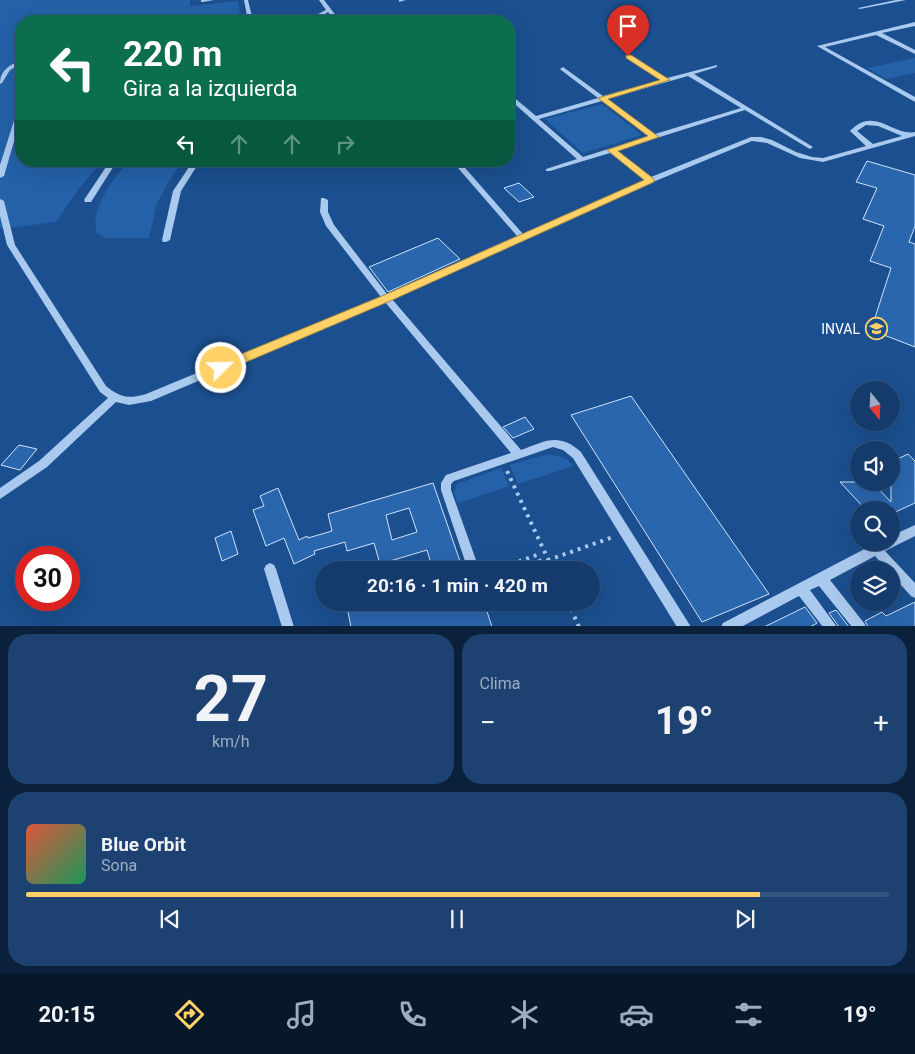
<!DOCTYPE html>
<html lang="es">
<meta charset="utf-8">
<style>
body{margin:0;font-family:Roboto,sans-serif;background:#1d4271;color:#f1f3f6;height:100vh;display:flex;flex-direction:column;font-size:19px;white-space:nowrap}
*{box-sizing:border-box;margin:0}
p{font-size:16px;color:#9dadc1}
.icon{flex:none;width:28px;height:28px;fill:none;stroke:currentColor;stroke-width:2;stroke-linecap:round;stroke-linejoin:round}
.map{position:relative;height:626px;overflow:hidden}
.panel{display:flex;flex-direction:column;gap:8px;padding:8px;background:#0b203b;flex:1}
.panel>*{flex:none}
.top-card{position:absolute;left:15px;top:15px;width:500px;height:152px;border-radius:20px;box-shadow:0 5px 20px #0002,0 0 0 1px #33557e;background:#0b6e4f;color:#fff;overflow:hidden}
.needle{width:32px;rotate:162deg}
.tools{position:absolute;left:850px;top:381px;display:grid;gap:10px}
.tools a{display:grid;place-items:center;width:50px;height:50px;border-radius:50%;background:#143b6b;box-shadow:0 5px 20px #0002,0 0 0 1px #33557e;font-size:25px}
.speed{position:absolute;left:15px;top:546px;display:flex;gap:10px;font-size:25px;font-weight:700;text-align:center}
.speed>*{display:grid;place-content:center;width:65px;height:65px;border-radius:50%;background:#143b6b;box-shadow:0 5px 20px #0002,0 0 0 1px #33557e;line-height:1}
.speed .limit{border:8px solid #d22;background:#fff;color:#111}
.pin{position:absolute;display:grid;place-items:center;width:42px;height:42px;color:#fff;margin:-51px -21px;border-radius:50% 50% 50% 0;rotate:-45deg;box-shadow:0 0 5px #0007}
.pin .icon{rotate:45deg}
.me{position:absolute;width:55px;margin:-28px;rotate:67deg;stroke-linejoin:round;filter:drop-shadow(0 0 4px #0008)}
.turn{display:flex;align-items:center;gap:18px;height:105px;padding:0 25px;font-size:22px}
.turn .icon{width:65px;height:65px;stroke-width:2.5}
.turn b{display:block;font-size:35px;line-height:42px}
.lanes{display:flex;align-items:center;height:48px;padding:0 25px;background:#0003;justify-content:center;gap:25px;direction:ltr}
.lanes .off{opacity:.35}
.big{font-size:38px;font-weight:700;line-height:1.1}
.panel .card{flex:1;display:flex;flex-direction:column;justify-content:center;gap:8px;min-width:0;padding:0 18px;border-radius:20px;background:#1d4271}
.panel .dial{align-items:center;gap:0}
.dial b{font-size:65px;line-height:1}
.song{display:flex;align-items:center;gap:15px}
.cover{width:60px;height:60px;border-radius:8px;background:linear-gradient(135deg,hsl(10 70% 55%),hsl(150 70% 35%))}
.played{height:5px;border-radius:2px;background:linear-gradient(90deg,#ffd166 85%,#33557e 85%)}
.keys{display:flex;justify-content:space-around;direction:ltr}
.heat{display:flex;justify-content:space-between;align-items:center;font-size:28px;direction:ltr}
.panel .tiles{flex:1;display:grid;gap:8px;grid-template-columns:1fr 1fr}
.card:last-child{grid-column:span 2}
.trip{position:absolute;left:315px;top:561px;width:285px;height:50px;border-radius:25px;background:#143b6b;box-shadow:0 5px 20px #0002,0 0 0 1px #33557e;font-weight:700;line-height:50px;text-align:center}
.menu{display:flex;height:80px;justify-content:space-around;align-items:center;background:#08182b;color:#9dadc1}
.menu .icon{width:35px;height:35px}
.menu .current{color:#ffd166}
.menu b{font-size:22px;color:#f1f3f6}
.map>svg:first-child{display:block}
</style>
<div class="map">
<svg width="915" height="627" viewBox="0 0 915 627">
<rect width="100%" height="100%" fill="#1b4f8f"/>
<g fill="#2461a8">
<path d="M0,0H190V6L238,1L241,21H21V161H102L78,190L56,222L0,229Z"/>
<path d="M915,58V73L887,79L867,68Z"/>
<path d="M602,104L642,135L583,153L545,119Z"/>
<path d="M129,161H184L172,176L157,203L149,238H107L97,234C89,208 113,180 129,161Z"/>
<path d="M548,454L565,458L574,466L518,484L509,465Z"/>
<path d="M501,468L509,486L458,503L454,493L457,484Z"/>
</g>
<g fill="#2a66ad" stroke="#cfe3fa" fill-rule="evenodd">
<path d="M867,161L915,175V226L909,242L915,244V347L871,330L891,268L870,261L884,226L863,219L877,188L856,182Z"/>
<path d="M519,183L534,197L519,202L504,188Z"/>
<path d="M438,238L460,259L388,292L369,267Z"/>
<path d="M631,396L769,594L702,622L571,415Z"/>
<path d="M525,417L534,429L513,438L503,427Z"/>
<path d="M19,445L37,449L20,470L1,465Z"/>
<path d="M908,454L915,461V503L891,514V510H866L840,482H872L891,502V462Z"/>
<path d="M433,483L463,570H433L427,550L380,564L374,543L347,551L345,542L314,551L315,554L294,564L284,538L266,546L253,510L264,506L260,496L278,488L299,540L307,536L308,538L332,531L328,514ZM409,508L417,532L392,540L386,515Z"/>
<path d="M231,531L238,554L222,561L215,538Z"/>
<path d="M352,602H484L492,627H351L347,607L353,605Z"/>
<path d="M915,602V627H868L865,621L882,612L886,616Z"/>
<path d="M805,607L817,623L810,627H764Z"/>
<path d="M836,610L849,627H839L829,613Z"/>
</g>
<g fill="none" stroke-linecap="round" stroke-linejoin="round">
<g stroke="#a9c9ee" stroke-width="4" stroke-dasharray="3 5" stroke-linecap="butt">
<path d="M507,471L553,570"/>
<path d="M540,563L613,537"/>
<path d="M523,570L520,561L537,555L544,570"/>
<path d="M568,602L579,627"/>
</g>
<g fill="#a9c9ee" fill-rule="evenodd">
<path d="M201,0H214L203,2H201Z"/>
<path d="M244,0H248L253,21H248Z"/>
<path d="M319,0H324L340,21H336L328,12L320,17L319,21H315L316,15L326,10Z"/>
<path d="M399,0H406L399,2Z"/>
<path d="M896,0H906L860,9L858,8Z"/>
<path d="M915,22V26L882,33L915,50V54L876,35L825,47L915,97V102L817,46Z"/>
<path d="M626,55H630L667,78L717,65V67L694,74L813,147L810,149L808,148L745,110L616,151L651,177L751,137H761L772,140L796,152L812,157L823,158L866,146L850,131C874,105 894,137 915,132V136L823,162L800,158L767,143L752,141L653,182L392,299L521,450C545,441 559,432 581,452L691,627H677L573,458L563,450L553,447L454,481L451,484V490L476,560L474,564L470,566L466,564L441,490V483L446,475L511,453L385,302L151,401L129,405L116,402L47,467L0,499V488L39,461L108,398L100,392L7,245L0,216V199L4,201L15,245L106,386C121,398 129,399 146,394L381,297L326,226L320,212L321,198H324L328,200V212L334,225L387,294L517,236L452,161H459L523,234L645,180L610,153L550,171H546V169L577,159L509,99V94L511,95L536,116L598,98L561,70L560,69L563,67L603,96L661,80L626,57ZM688,76L741,108L655,134L607,99ZM602,101L649,136L583,157L539,119ZM866,125L878,126L902,136L873,144L857,131Z"/>
<path d="M21,60V64L10,70L2,83L0,84C0,70 10,65 21,60Z"/>
<path d="M21,106V117L4,176L0,178V165L18,108Z"/>
<path d="M110,161H117L91,202H85L84,200Z"/>
<path d="M193,161H200L181,191L170,240L166,242H163L162,240L173,191Z"/>
<path d="M915,525V536L885,551L915,583V598L911,596L891,574V570H887L875,556L830,580L864,623L866,627H852L819,586L810,590L837,627H823L799,596L741,627H721L723,623L878,542H891V536Z"/>
<path d="M270,563L274,565L276,569L294,627H282L264,569L266,565Z"/>
</g>
</g>
<path fill="#ffd166" stroke="#a68842" d="M626,55H631L670,80L608,99L659,137L618,151L654,179V182L390,301L225,371H217L215,368L217,364L382,296L644,180L607,150L648,136L598,98L660,80L626,58Z"/>
<defs>
<symbol id="school-ring" viewBox="-11 -11 22 22"><circle r="9.5" fill="#1b4f8f" stroke="#ffd166" stroke-width="1.5"/><path d="M0-5L7-2L0 1L-7-2ZM-4 1L0 2.5L4 1V4Q0 6-4 4Z" fill="#ffd166"/></symbol>
</defs>
<g fill-rule="evenodd">
<use href="#school-ring" x="864" y="316" width="25" height="25"/>
</g>
<g text-anchor="middle" dominant-baseline="central" stroke-width="5" stroke-linejoin="round" paint-order="stroke">
<g font-size="14" fill="#fff" stroke="#1b4f8f" text-anchor="end">
<text x="860" y="329">INVAL</text>
</g>
</g>
</svg>
<div class="tools">
<a><svg class="needle" viewBox="-14 -14 28 28"><path d="M0-13l5 13h-10z" fill="#e53935"/><path d="M0 13l5-13h-10z" fill="#9dadc1"/></svg></a>
<a><svg class="icon" aria-label="sound" viewBox="0 0 24 24"><path d="M4 9h4l5-4v14l-5-4H4zM17 9q2 3 0 6"/></svg></a>
<a><svg class="icon" aria-label="search" viewBox="0 0 24 24"><circle cx="10" cy="10" r="6"/><path d="M15 15l6 6"/></svg></a>
<a><svg class="icon" aria-label="layers" viewBox="0 0 24 24"><path d="M12 4l9 5-9 5-9-5zM3 14l9 5 9-5"/></svg></a>
</div>
<div class="speed"><div class="limit">30</div></div>
<div class="pin" style="left:628px;top:56px;background:#d93025"><svg class="icon" aria-label="arrive" viewBox="0 0 24 24"><path d="M6 21V4h12l-3 4 3 4H6"/></svg></div>
<svg class="me" style="left:221px;top:368px" viewBox="-20 -20 40 40"><circle r="17" fill="#ffd166" stroke="#fff" stroke-width="3"/><path d="M0-11L8 9 0 5-8 9z" fill="#fff"/></svg>
<div class="trip">20:16 · 1 min · 420 m</div>
<div class="top-card">
<div class="turn"><svg class="icon" aria-label="left" viewBox="0 0 24 24"><path d="M17 20v-9H6M10 6l-5 5 5 5"/></svg><div><b>220 m</b>Gira a la izquierda</div></div>
<div class="lanes"><svg class="icon" aria-label="left" viewBox="0 0 24 24"><path d="M17 20v-9H6M10 6l-5 5 5 5"/></svg><svg class="icon off" aria-label="ahead" viewBox="0 0 24 24"><path d="M12 20V5M6 11l6-6 6 6"/></svg><svg class="icon off" aria-label="ahead" viewBox="0 0 24 24"><path d="M12 20V5M6 11l6-6 6 6"/></svg><svg class="icon off" aria-label="right" viewBox="0 0 24 24"><path d="M7 20v-9h11M14 6l5 5-5 5"/></svg></div>
</div>
</div>
<section class="panel">
<div class="tiles">
<div class="card dial"><b>27</b><p>km/h</p></div>
<div class="card"><p>Clima</p>
<div class="heat"><a>−</a><b class="big">19°</b><a>+</a></div>
</div>
<div class="card">
<div class="song"><i class="cover"></i><div><b>Blue Orbit</b><p>Sona</p></div></div>
<div class="played"></div>
<div class="keys"><svg class="icon" aria-label="previous" viewBox="0 0 24 24"><path d="M18 5L8 12l10 7zM5 5v14"/></svg><svg class="icon" aria-label="pause" viewBox="0 0 24 24"><path d="M8 5v14M16 5v14"/></svg><svg class="icon" aria-label="next" viewBox="0 0 24 24"><path d="M6 5l10 7-10 7zM19 5v14"/></svg></div>
</div>
</div>
</section>
<nav class="menu">
<b>20:15</b>
<svg class="icon current" aria-label="directions" viewBox="0 0 24 24"><path d="M12 3l9 9-9 9-9-9zM9 14v-3h6M13 9l2 2-2 2"/></svg>
<svg class="icon" aria-label="music" viewBox="0 0 24 24"><path d="M9 18V5l10-2v13"/><circle cx="6" cy="18" r="3"/><circle cx="16" cy="16" r="3"/></svg>
<svg class="icon" aria-label="phone" viewBox="0 0 24 24"><path d="M5 4h4l2 5-3 2q2 4 5 5l2-3 5 2v4C11 20 4 13 5 4z"/></svg>
<svg class="icon" aria-label="climate" viewBox="0 0 24 24"><path d="M12 3v18M4 7l16 10M4 17L20 7"/></svg>
<svg class="icon" aria-label="car" viewBox="0 0 24 24"><path d="M5 17H2v-5l4-1 3-4h7l3 4 3 1v5h-3M9 17h6M6 11h13"/><circle cx="7" cy="17" r="2"/><circle cx="17" cy="17" r="2"/></svg>
<svg class="icon" aria-label="filters" viewBox="0 0 24 24"><path d="M4 7h16M4 17h16"/><circle cx="9" cy="7" r="2"/><circle cx="15" cy="17" r="2"/></svg>
<b>19°</b>
</nav>
